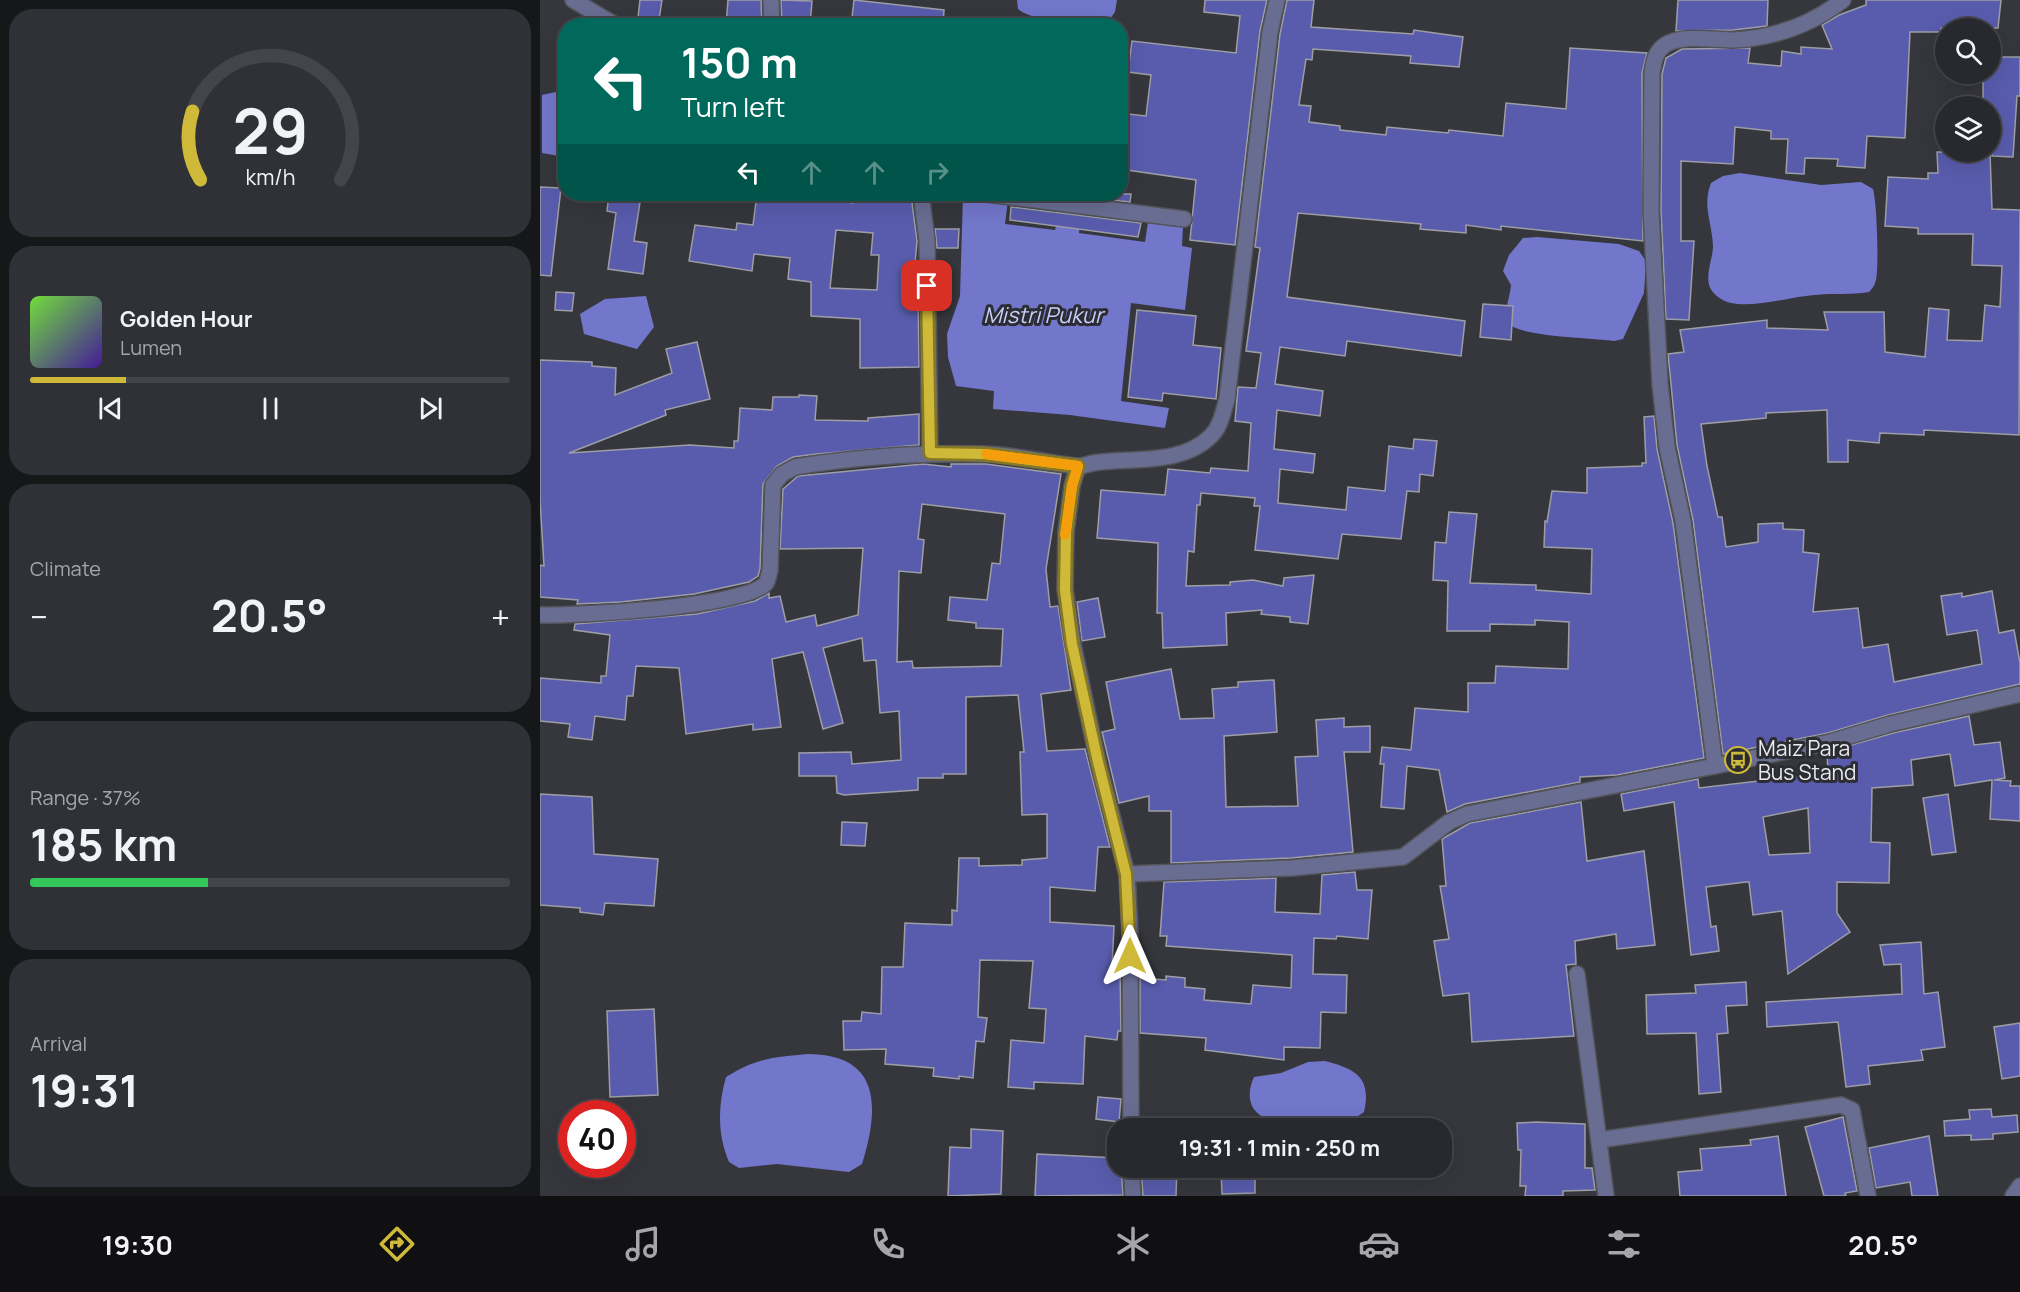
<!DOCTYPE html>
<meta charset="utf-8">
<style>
body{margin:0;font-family:Manrope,sans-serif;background:#303136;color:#f1f3f6;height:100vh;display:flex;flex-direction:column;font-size:22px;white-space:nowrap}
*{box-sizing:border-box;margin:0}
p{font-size:20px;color:#a5a6aa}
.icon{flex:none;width:33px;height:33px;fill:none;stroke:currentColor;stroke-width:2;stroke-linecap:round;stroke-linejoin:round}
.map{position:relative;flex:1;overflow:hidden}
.panel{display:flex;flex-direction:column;gap:9px;padding:9px;background:#161719;width:540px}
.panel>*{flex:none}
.top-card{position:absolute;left:18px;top:18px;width:570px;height:183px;border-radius:24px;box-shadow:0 6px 24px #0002,0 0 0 2px #44454a;background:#00695c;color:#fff;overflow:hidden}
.buttons{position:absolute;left:1395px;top:18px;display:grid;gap:12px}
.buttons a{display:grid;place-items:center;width:66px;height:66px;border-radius:50%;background:#28292e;box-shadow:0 6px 24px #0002,0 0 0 2px #44454a;font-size:30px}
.speed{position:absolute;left:18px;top:1100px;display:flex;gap:12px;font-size:30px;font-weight:700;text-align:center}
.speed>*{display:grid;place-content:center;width:78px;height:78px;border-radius:50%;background:#28292e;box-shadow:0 6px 24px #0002,0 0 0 2px #44454a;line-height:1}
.speed .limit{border:9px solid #d22;background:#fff;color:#111}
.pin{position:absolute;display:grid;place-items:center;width:51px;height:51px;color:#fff;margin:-26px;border-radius:12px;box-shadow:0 3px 9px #0006}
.me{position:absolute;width:66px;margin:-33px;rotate:0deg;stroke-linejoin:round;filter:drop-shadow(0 0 4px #0008)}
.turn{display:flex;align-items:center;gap:21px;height:126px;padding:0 24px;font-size:27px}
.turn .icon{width:78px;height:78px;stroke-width:2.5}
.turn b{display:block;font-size:42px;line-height:51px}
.lanes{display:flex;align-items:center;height:57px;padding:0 24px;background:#0003;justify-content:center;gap:30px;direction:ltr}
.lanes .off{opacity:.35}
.big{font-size:45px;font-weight:700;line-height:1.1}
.panel .tile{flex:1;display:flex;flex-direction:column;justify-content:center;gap:9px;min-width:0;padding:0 21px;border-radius:24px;background:#303136}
.panel .dial{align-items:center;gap:0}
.dial svg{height:156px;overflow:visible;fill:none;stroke:#44454a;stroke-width:7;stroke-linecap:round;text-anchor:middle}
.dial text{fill:#f1f3f6;stroke:none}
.song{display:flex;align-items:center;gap:18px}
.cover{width:72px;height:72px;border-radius:9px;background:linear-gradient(135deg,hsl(100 70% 55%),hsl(260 70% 35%))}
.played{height:6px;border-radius:3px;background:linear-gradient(90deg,#ceb938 20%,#44454a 20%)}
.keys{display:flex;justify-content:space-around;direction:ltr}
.heat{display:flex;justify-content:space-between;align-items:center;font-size:33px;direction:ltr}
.charge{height:9px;border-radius:4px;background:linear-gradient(90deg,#34c759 37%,#44454a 0)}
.trip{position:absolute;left:567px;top:1118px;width:345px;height:60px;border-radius:24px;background:#28292e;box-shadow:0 6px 24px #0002,0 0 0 2px #44454a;font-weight:700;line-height:60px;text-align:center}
.dock{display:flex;height:96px;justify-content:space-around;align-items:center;background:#101012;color:#a5a6aa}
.dock .icon{width:42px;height:42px}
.dock .selected{color:#ceb938}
.dock b{font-size:27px;color:#f1f3f6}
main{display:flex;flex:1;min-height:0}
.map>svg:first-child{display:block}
</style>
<main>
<section class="panel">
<div class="tile dial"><svg viewBox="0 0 100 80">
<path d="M14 69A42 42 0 1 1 86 69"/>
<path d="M14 69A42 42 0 0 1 10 34" stroke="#ceb938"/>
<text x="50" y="56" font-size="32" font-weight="700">29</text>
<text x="50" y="72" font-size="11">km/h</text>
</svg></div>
<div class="tile">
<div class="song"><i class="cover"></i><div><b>Golden Hour</b><p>Lumen</p></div></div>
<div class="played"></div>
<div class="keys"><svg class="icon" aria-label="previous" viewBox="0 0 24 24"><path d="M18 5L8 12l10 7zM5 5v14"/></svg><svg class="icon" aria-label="pause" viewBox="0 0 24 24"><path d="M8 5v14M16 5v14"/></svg><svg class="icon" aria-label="next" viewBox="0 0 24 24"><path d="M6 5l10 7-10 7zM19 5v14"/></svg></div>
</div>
<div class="tile"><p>Climate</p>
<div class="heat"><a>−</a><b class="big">20.5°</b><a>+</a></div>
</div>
<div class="tile"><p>Range · 37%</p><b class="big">185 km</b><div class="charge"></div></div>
<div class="tile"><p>Arrival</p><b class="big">19:31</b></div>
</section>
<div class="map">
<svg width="1480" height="1196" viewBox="0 0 1480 1196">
<rect width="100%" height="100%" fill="#36373d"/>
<g fill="#7377cc">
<path d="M477,0H577L575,12L565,26C545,26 491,21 478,9Z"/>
<path d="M25,90V157L2,153V95Z"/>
<path d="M1200,173L1281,185L1321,182L1333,189C1337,203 1339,266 1336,280C1335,285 1332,289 1329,292C1311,295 1292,293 1274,295C1250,297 1214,308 1191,303C1183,301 1177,297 1172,291C1163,278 1173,260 1173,246C1172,222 1162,206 1171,183L1183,176Z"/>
<path d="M423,195L468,200L465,224L515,230L520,209L541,212L539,233L605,242L608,222L643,227L642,246L652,248L645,310L591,303L581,401L629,408L625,428L530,415L453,409L454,391L416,386L408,357L407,334L420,296Z"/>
<path d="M997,237L1079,244L1099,251L1106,261L1104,293L1083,339L1074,341C1056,338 974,337 968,322C964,309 970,297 971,285L963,271L969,255L983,238Z"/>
<path d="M106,296L114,327L97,349L44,334L40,314L65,299Z"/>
<path d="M269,1054C342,1055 339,1109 322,1164L309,1172L237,1164L199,1168L189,1162C177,1134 178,1105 186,1077C216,1058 234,1057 269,1054Z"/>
<path d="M785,1061C815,1069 832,1077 824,1112C819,1115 814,1120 808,1121C791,1125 733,1125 720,1115C707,1106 708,1090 714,1077L741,1073L768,1062Z"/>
</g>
<g fill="#595cad" stroke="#9d9ea5" stroke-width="1.5" fill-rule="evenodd">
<path d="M100,0H122L118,26H97Z"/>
<path d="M188,0H221L222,26H186Z"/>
<path d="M241,0L272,1L270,26H242Z"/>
<path d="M314,0L404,10L403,26H311Z"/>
<path d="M665,0H727L720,31L695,245L650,240L656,180L580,169V113L606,116L611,75L588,72L592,41L696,53L700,16L664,12Z"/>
<path d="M747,0H774L771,27L873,34L874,30L923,37L919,67L870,63L871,56L773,49L772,60L766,59L759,105L771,106L769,122L800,126V130L846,135L847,127L908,133L909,130L963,136L966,103L1026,109L1030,48L1107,53L1102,73L1103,241L961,226V230L926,225V233L880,229L881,224L758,213L747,297L925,321L921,356L807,341L805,356L740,347L735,384L783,391L780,416L737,410L734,449L775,454L773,473L740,469L738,503L806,510L808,487L845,491L849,446L873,449L874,439L897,441L893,476L880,474L879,492L867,491L861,539L802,534L798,559L715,550L720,506H714L715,498L661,493L660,505H657L654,552L648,551L646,586L690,585V582L713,580L743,586L744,578L774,575L768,624L750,622V617L721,614L722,610L686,613L687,645L623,648L622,613H617L618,543L557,538L561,490L625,495L628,469L670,473L671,468L708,471L711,423L695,421L698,387L716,388L721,353L706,351L720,248L715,247L740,34Z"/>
<path d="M1138,0H1228L1227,26L1193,30L1136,31Z"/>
<path d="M1326,0H1461L1458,28H1401V32H1370L1365,138L1327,136L1325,168L1297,166L1298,159L1265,158L1264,174L1246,173L1248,139H1231V131L1195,127L1193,164L1141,161V241H1154L1149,320L1126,319L1121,211L1122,74L1126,58L1142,49L1210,48L1208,63L1241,66L1242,51L1261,54V47L1292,49L1282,25L1299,15L1326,5Z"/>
<path d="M1450,57H1480V96H1477L1473,157L1452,156L1455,117H1450V106H1443V74H1450Z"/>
<path d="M1397,152H1450L1452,209L1480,210L1479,435L1384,430V435L1340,433L1339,443L1308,440V462H1288L1287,410L1226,413V418L1161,424L1167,466L1178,517H1182L1186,547L1218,542V524L1243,523V529L1264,530L1263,552L1279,554L1273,612L1318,608L1323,648L1348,644L1354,682L1442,664L1437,630L1407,635L1401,596L1422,593V597L1452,591L1459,633L1474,630L1480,663V684L1348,715L1288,733L1183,754L1153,520L1137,445L1128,354L1144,352L1140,330L1227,320V328L1288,330L1284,312H1344L1345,352L1385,357L1389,308L1409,310L1407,340L1442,341L1445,305L1460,307L1462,266L1432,265L1433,234H1378V228L1345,226L1348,177L1388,179V173H1398Z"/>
<path d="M0,187L21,188L11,276L0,275Z"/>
<path d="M69,194L101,196L94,241L107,243L103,274L68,269L76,213L67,211Z"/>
<path d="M217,194H271L270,196L313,203L314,194L371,195L377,241L373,287H378L379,367L320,368V319L271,316V282L248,279L250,258L214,254L212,271L149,261L155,225L196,230L197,223L213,225ZM296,230L333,233L331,255H339L337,290L290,288Z"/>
<path d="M520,194H591L590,202Z"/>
<path d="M471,207L601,223L598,237L470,220Z"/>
<path d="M395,229H419L418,248H397Z"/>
<path d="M16,292L34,293L32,311L15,310Z"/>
<path d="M943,304L973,306L971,340L940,337Z"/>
<path d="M597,310L656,316L653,345L681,348L676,399L623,393L622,401L588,397Z"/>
<path d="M157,342L170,399L125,410L126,415L29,453L150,445L194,448V441H198L200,408L232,410L233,397H259V395L277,396L275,420L328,421V418L379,414V445L277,454L253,457L237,466L223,484L220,569L218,576L209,582L154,594L81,602L37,604L38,600L0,597V565L4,566L0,500V360L52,362V366L76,368L75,395L132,373L126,349Z"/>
<path d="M1114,416L1117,449L1133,523L1164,758L1077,775L1040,777V782L925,804L907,812L899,770L867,766L864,809L841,807L844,764H840L842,747L871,750L875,708L928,712V683H955L956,666L1028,669L1029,622L995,620V625L950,624V631H907L908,581L893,580L895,542L906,543L909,512L937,514L930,583L996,585V590L1051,594L1052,549L1004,547L1005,521L1007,522L1012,491L1047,493V468L1102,466V463H1106L1104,417Z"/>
<path d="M383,464L411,467V464H446L521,474L506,569L510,607L518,606L531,690L501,694L507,751L545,749L570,847H558L555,891L510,887V922L574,926L572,967L580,968L581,1031H578L577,1040L545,1036L543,1084L494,1082V1089L468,1087L471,1040L504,1043L506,1009L489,1008L493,961L440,960L438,1017L447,1018L444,1042L436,1041L433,1078L419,1076V1079L393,1076L394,1068L345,1064L346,1049L304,1050L303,1021H321L322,1012L341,1014L342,967H363L365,923L412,925V910L417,911L419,858H439V866L482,865V860L507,858V814L482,815L480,752H484L478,695L426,697V774H403V778H378V790L304,795L297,793L296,776H259V753L311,752L312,764L361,760L359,711L340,713L336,660L324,661L322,638L283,648L303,723L283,729L263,652L232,659L241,727L213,730V724L146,734L139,668L96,666L93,696H87L85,720L55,716L52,740L28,737L30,724L0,721V678L61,683V676H66L70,635L34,630L35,624L157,614L215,601L229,593V598L240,596L246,622L275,615L277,626L318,615L323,548L240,549L243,489L258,476ZM382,504L465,514L460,564L452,563L447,600L410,597L408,620L436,623V628L463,629L461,666L373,668L372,661L357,662L359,571L381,573L384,540L378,539Z"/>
<path d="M558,598L565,637L542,641L537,602Z"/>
<path d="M631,669L640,719L674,718L672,689L698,687V682L734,680L737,732L684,736L686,807L758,806L755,757L778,756L776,720L804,718V727L830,726V752H804L813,852L751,858L631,863V811H609V796L579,803L562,732L575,729L566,682Z"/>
<path d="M1429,716L1434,745L1460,742L1465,778L1454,780L1471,781L1470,786H1480V821L1450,819L1452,780L1415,786L1410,754L1371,760L1373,785L1332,788L1331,842L1350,843L1349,883L1297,882V913L1310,932L1248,974L1242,911L1213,915L1209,882H1206L1166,887L1171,927L1176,926L1179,951L1151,955L1134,802L1084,811L1081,794L1158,779L1159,788L1288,773L1287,752L1353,733ZM1268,808L1270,853L1229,855L1223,817Z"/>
<path d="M0,794L52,797L54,854L118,859L114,906L65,903L63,915L40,912V908L0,905Z"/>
<path d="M1408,794L1416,852L1392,855L1383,798Z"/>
<path d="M1041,802L1047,861L1104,851L1115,945L1077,949L1076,934L1035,941L1036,964L1026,965L1034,1036L932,1042L929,993L903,996L894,941L909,939L900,886H906L902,839L930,823Z"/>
<path d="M302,822L327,823L325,846L301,845Z"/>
<path d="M815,872L817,890H832L828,939L797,936L796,939L774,938L773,974L807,975L806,1013L781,1012L780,1048L744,1047V1060L665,1050L666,1038L600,1033V978L626,980V976L645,978V987L665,989L664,1000L711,1004L713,985L751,988L752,955L626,946L627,936H620L624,882L736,878L735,912L780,914L782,875Z"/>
<path d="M1381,942L1384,994L1398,992L1405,1047L1381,1050L1383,1060L1328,1066L1330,1084L1306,1087L1298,1022L1227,1027L1226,1002L1362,994L1361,964L1344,965L1340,945Z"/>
<path d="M1206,982L1207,1005L1186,1006L1188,1033L1177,1034L1181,1092L1159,1094L1156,1033L1107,1034L1106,995L1156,993L1155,985Z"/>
<path d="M114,1009L118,1095L70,1097L67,1011Z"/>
<path d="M1480,1023V1076L1462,1079L1454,1027Z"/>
<path d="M558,1097L581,1099L579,1122L556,1119Z"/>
<path d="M1451,1109L1452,1117L1477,1115L1478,1132L1453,1134V1139L1431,1140V1135L1405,1136L1404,1121L1430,1119L1429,1110Z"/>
<path d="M1303,1117L1317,1191L1305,1193L1306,1196H1284L1265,1127Z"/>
<path d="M996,1122L1045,1124V1168H1052L1055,1190L1023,1191V1196H985L986,1186H980L981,1150H978L977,1123Z"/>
<path d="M431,1129L463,1131L461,1194L408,1196L410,1147L431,1148Z"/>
<path d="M1238,1136L1246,1196H1140L1138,1172L1162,1170L1160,1149L1211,1145L1210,1140Z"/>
<path d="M1389,1136L1398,1196H1372L1370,1182L1336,1188L1329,1148Z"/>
<path d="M497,1154L578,1158V1167H581L583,1195L495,1196Z"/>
<path d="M601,1167H637L636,1196H603Z"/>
<path d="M681,1172H715V1193L682,1194Z"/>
</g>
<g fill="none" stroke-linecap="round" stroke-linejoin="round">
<defs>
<g id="minor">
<path d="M33,0L77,26"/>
<path d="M231,0L232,26"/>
<path d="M381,194L387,240L390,453"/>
<path d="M447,194L644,219"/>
<path d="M538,466L532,486L526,532L525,589L533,644L558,762L587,874L590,932L591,1128"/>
<path d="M0,615C34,616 208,607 226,583C228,580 229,574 230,570L233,485L242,474L255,467C316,457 379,453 441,454C473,454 504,463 536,466C542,467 547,464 553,463C591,457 641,466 671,436C681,426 683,412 687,399L730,32L737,0"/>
<path d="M1175,766L1290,742L1350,724L1480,694"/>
<path d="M587,874L752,868L863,857L909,822L927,814L1175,766L1143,521L1127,447L1120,384L1111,211L1112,73C1114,61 1115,52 1125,45C1142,34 1174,40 1193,40C1235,38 1271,25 1303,0"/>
<path d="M1037,974L1066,1196"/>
<path d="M1059,1140L1301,1105L1312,1110L1328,1196"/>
<path d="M591,1167L593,1196"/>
<path d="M1473,1196L1480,1186"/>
</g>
</defs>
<use href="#minor" stroke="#535459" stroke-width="18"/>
<use href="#minor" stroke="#696d92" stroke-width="15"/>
</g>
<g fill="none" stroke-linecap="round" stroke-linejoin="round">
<defs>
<path id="route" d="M387,286L390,453L444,454L538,466L532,486L526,532L525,590L532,644L558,762L586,874L590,956"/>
</defs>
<use href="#route" stroke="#867824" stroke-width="15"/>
<use href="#route" stroke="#ceb938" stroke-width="10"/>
<path stroke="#f59e0b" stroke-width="10" d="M446,454L538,466L532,486L525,535"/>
</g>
<defs>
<symbol id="bus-ring" viewBox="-11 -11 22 22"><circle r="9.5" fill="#2c2d33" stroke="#ceb938" stroke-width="1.5"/><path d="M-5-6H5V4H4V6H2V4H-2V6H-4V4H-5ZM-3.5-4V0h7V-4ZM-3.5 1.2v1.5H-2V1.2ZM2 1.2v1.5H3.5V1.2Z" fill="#ceb938"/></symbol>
</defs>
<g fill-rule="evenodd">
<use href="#bus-ring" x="1183" y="745" width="30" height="30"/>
</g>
<g text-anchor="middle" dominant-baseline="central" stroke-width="6" stroke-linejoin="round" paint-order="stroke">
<g font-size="21" fill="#e9eaee" stroke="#2c2d33" text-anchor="start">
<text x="1218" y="748">Maiz Para<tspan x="1218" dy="24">Bus Stand</tspan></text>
</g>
<g font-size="22" font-style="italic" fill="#c8cdfa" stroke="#2c2d33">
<text x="503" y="315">Mistri Pukur</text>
</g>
</g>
</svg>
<div class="buttons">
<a><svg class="icon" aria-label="search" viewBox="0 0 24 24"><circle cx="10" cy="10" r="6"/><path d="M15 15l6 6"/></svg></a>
<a><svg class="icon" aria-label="layers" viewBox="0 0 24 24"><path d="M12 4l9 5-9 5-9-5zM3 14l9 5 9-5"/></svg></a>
</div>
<div class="speed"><div class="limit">40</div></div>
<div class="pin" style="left:387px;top:286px;background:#d93025"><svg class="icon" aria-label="arrive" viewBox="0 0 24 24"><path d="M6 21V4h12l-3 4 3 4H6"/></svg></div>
<svg class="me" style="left:590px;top:956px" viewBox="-20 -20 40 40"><path d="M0-17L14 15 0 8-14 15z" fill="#ceb938" stroke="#fff" stroke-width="4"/></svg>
<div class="trip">19:31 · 1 min · 250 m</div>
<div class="top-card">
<div class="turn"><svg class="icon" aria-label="left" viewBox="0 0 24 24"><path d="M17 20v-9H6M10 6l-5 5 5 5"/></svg><div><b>150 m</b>Turn left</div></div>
<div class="lanes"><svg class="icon" aria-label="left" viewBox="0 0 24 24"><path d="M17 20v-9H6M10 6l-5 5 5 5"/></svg><svg class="icon off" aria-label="ahead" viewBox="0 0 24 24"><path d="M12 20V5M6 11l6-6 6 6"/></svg><svg class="icon off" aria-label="ahead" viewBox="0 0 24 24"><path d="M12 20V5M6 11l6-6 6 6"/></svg><svg class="icon off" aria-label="right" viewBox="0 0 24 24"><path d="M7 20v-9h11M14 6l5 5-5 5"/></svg></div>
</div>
</div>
</main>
<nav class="dock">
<b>19:30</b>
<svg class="icon selected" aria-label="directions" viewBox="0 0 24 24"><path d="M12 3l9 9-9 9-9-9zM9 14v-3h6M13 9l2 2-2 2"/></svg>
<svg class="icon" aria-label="music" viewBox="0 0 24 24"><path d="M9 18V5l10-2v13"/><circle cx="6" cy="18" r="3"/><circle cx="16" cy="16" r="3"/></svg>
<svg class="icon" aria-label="phone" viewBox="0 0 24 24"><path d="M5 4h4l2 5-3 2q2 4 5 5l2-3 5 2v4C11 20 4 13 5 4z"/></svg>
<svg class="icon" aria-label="climate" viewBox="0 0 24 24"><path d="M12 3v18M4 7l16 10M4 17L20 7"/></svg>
<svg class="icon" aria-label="car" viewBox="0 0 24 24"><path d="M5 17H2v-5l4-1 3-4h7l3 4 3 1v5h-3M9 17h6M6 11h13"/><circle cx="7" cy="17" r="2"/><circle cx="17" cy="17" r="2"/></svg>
<svg class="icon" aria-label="filters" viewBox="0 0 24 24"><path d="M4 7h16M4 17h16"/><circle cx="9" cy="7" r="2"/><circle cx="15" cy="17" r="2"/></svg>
<b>20.5°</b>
</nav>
